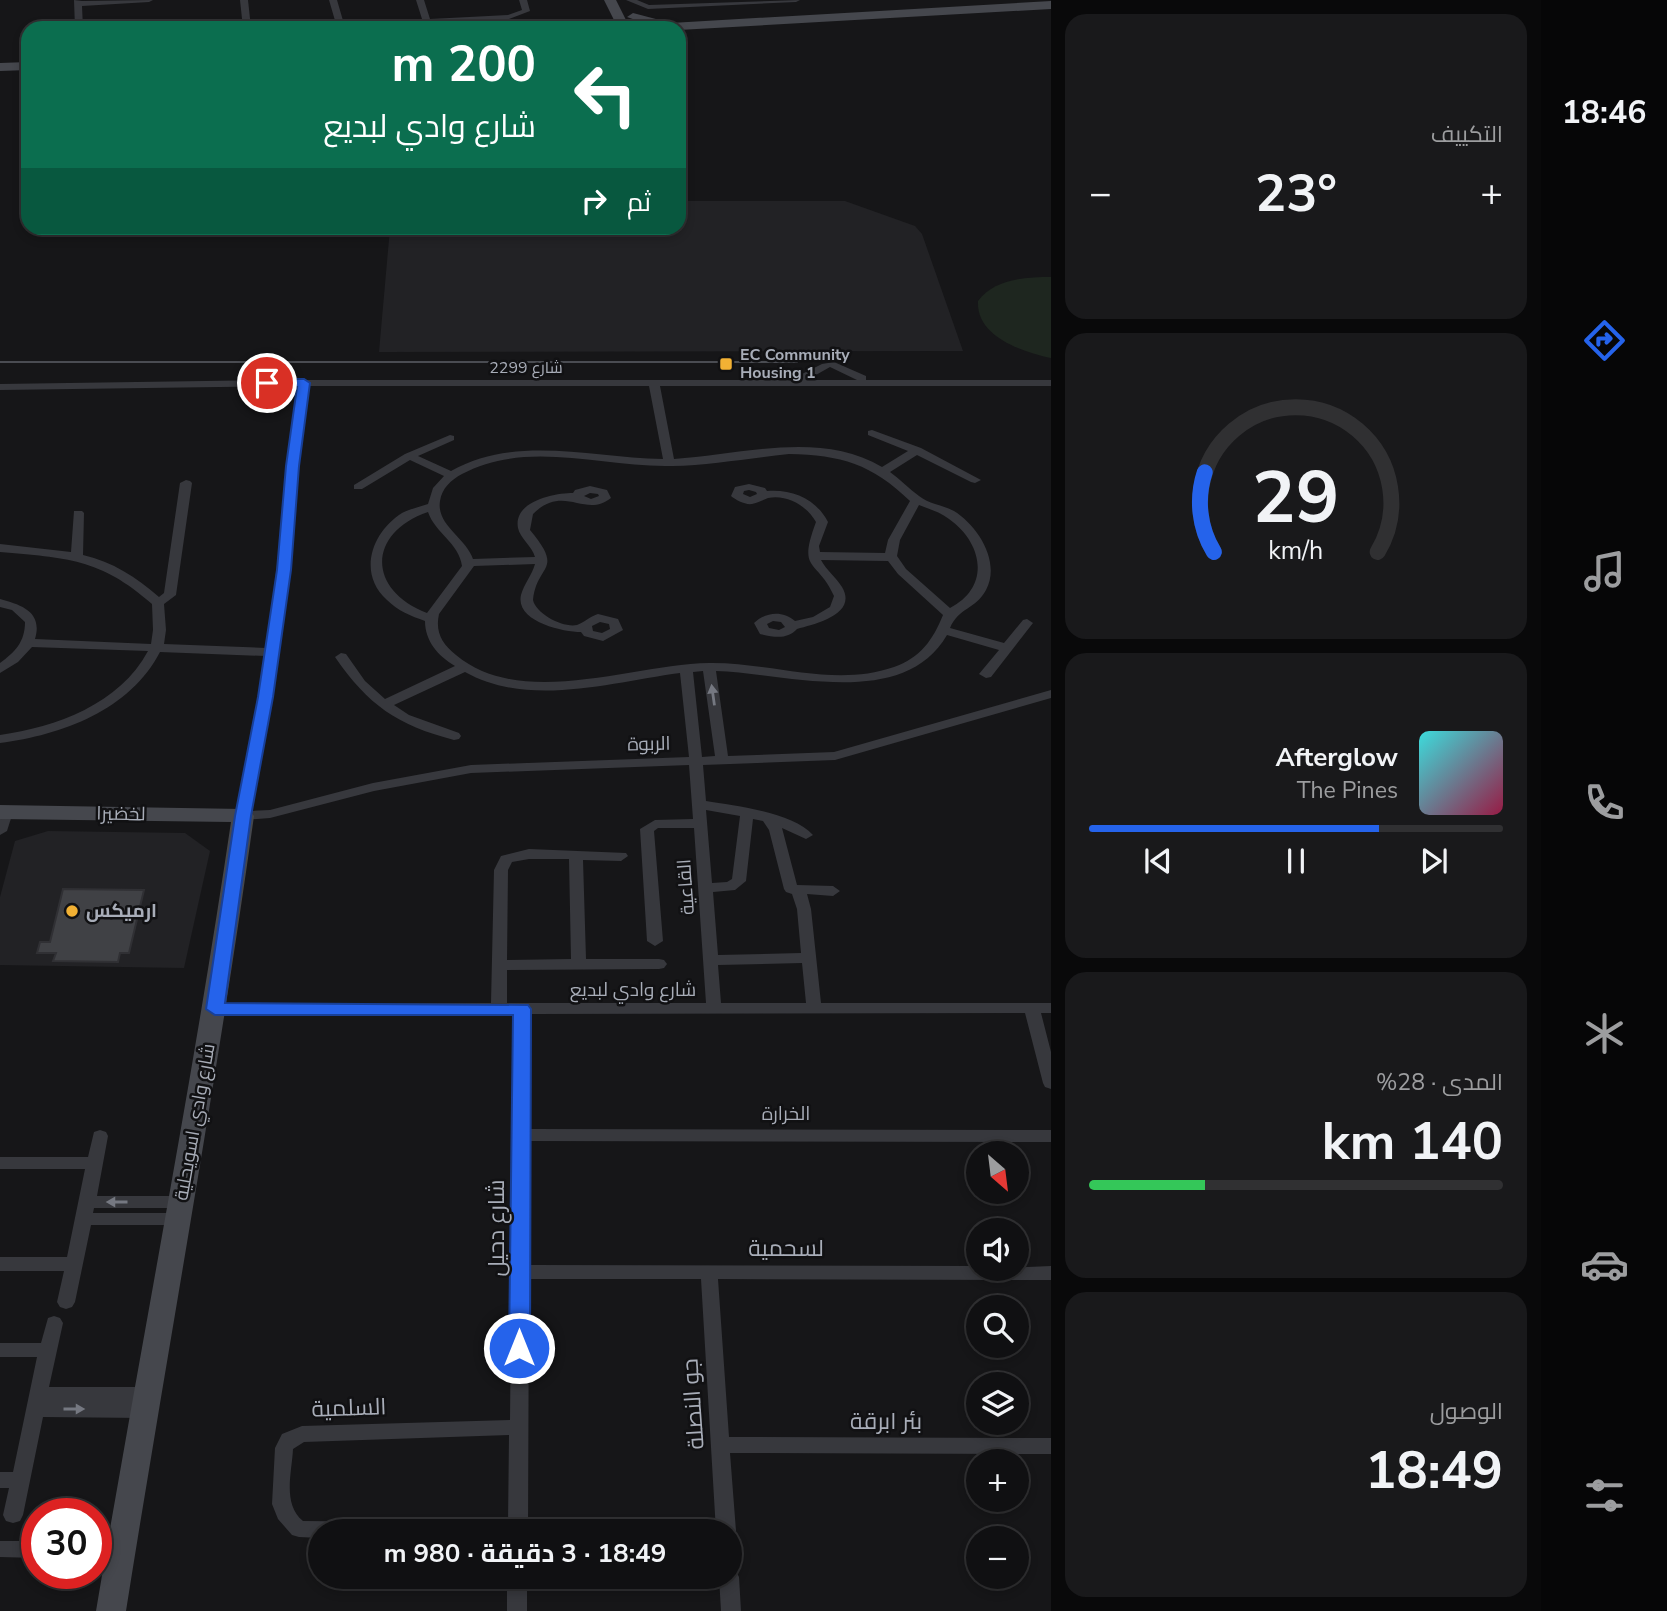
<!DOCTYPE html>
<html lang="ar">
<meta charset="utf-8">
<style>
body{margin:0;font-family:"Nunito Sans",Cairo,sans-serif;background:#19191b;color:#f1f3f6;direction:rtl;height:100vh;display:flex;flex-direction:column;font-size:26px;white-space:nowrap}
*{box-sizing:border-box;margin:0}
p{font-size:23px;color:#9c9d9f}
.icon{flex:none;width:38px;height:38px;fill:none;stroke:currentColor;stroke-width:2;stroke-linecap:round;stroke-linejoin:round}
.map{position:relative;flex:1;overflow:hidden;direction:ltr}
.details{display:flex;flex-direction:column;gap:14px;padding:14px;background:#09090a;width:490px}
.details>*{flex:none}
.top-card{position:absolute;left:21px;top:21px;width:665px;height:214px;border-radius:21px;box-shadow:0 4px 10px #0003,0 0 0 2px #303032;direction:rtl;background:#0b6e4f;color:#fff;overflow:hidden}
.needle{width:46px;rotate:152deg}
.tools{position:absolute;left:966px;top:1141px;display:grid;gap:14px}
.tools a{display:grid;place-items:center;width:63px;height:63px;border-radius:50%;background:#101012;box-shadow:0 4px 10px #0003,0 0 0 2px #303032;font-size:35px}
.speed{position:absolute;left:21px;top:1498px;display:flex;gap:14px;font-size:35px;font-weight:700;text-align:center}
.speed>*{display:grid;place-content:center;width:91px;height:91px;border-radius:50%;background:#101012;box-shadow:0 4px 10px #0003,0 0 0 2px #303032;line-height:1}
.speed .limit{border:10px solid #d22;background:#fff;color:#111}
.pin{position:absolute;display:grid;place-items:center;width:60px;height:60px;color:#fff;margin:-30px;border:4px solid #fff;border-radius:50%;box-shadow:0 2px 7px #0007}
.me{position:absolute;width:77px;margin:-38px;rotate:0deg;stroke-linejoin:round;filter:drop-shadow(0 0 5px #0008)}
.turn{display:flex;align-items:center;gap:24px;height:147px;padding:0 35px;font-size:32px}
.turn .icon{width:91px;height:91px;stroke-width:2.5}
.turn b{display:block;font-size:49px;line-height:60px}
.then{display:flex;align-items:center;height:66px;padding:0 35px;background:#0003;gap:14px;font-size:26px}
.big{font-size:52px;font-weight:700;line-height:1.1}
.details .widget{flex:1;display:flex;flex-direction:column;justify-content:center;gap:10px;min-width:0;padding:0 24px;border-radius:21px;background:#19191b}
.details .dial{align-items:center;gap:0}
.dial svg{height:182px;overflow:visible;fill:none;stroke:#303032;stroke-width:7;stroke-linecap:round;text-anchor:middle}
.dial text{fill:#f1f3f6;stroke:none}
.song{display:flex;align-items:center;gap:21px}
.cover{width:84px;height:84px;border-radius:10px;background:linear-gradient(135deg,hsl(180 70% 55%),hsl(340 70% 35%))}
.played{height:7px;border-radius:4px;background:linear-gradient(90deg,#2563eb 70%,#303032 70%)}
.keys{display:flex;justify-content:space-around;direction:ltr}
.heat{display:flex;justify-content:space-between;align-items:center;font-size:38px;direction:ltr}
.charge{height:10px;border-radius:5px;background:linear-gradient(90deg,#34c759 28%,#303032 0)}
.trip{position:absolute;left:308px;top:1519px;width:434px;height:70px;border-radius:35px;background:#101012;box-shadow:0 4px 10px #0003,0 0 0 2px #303032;font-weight:700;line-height:70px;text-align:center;direction:rtl}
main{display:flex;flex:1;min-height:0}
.menu{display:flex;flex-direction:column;width:126px;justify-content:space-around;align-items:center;background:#060607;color:#9c9d9f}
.menu .icon{width:49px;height:49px}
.menu .current{color:#2563eb}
.menu b{font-size:32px;color:#f1f3f6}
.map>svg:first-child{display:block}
</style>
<main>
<nav class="menu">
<b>18:46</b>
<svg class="icon current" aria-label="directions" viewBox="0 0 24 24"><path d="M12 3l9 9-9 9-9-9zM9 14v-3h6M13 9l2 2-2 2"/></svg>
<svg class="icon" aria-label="music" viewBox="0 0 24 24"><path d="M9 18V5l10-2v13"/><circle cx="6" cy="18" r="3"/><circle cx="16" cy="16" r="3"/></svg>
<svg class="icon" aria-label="phone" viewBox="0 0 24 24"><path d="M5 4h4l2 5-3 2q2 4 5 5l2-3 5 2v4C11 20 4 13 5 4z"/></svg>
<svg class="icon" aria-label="climate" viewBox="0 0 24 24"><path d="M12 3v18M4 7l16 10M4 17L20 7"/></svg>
<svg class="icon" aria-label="car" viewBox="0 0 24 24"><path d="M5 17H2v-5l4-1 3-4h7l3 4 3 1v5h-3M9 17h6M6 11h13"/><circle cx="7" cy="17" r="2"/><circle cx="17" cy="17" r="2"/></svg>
<svg class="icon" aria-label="filters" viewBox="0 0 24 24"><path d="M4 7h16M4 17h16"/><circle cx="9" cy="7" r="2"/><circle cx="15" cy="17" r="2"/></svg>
</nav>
<section class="details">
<div class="widget"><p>التكييف</p>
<div class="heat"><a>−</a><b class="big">23°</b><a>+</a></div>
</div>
<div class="widget dial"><svg viewBox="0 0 100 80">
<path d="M14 69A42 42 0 1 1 86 69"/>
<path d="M14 69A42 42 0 0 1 10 34" stroke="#2563eb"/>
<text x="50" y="56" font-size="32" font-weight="700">29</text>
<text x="50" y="72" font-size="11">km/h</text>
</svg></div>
<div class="widget">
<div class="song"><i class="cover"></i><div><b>Afterglow</b><p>The Pines</p></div></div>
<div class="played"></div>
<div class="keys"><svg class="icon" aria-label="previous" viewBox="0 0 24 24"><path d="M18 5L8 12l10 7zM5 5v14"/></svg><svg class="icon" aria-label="pause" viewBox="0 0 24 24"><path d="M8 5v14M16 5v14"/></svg><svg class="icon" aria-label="next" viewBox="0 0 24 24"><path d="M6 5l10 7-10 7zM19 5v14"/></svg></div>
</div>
<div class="widget"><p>المدى · 28%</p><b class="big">140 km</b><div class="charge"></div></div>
<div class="widget"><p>الوصول</p><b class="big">18:49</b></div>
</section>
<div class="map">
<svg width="1051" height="1611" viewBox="0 0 1051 1611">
<rect width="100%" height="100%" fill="#161618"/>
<g fill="#222225">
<path d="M679,201H845L915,226L922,234L963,351L379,352L390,228H679Z"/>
<path d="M48,831L185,833L210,851L184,968L0,965V897L15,841Z"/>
</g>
<path fill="#1e261f" d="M1051,277V358C1023,352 976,337 978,301C994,279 1025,277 1051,277Z"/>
<path fill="#404145" stroke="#303034" stroke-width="2" d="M63,889L144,890L129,953H120L118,962L53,961L56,953H37L40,942H50Z"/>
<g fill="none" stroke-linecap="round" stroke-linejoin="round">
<g fill="#37383d" fill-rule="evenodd">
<path d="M74,0L82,1L153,0L149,2L82,6L83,28H75Z"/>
<path d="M240,0H248L251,28H243Z"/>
<path d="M329,0H337L344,24L422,19L416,0H424L430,19L508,15L522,10L519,0H527L530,11L509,19L356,28H309L313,26L336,24Z"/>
<path d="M626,0H637L649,5L800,0L796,2L648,9Z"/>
<path d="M168,20H174L176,28H168Z"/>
<path d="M834,362L866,376V380H1051V386H660L674,459C741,455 820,430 882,467L908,451L868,435V431L872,430L921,448L981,480L975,483L971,482L917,455L890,472C900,479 909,489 919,496C929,504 943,505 954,511C978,526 1001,562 986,590C975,610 959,607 950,628L1004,643L1023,620L1027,619L1033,623L991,677L986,678L979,674L999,650L947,635C903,711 786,673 716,671L728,756L834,752L1051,690V698L835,760L703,765L706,801C736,806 792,812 813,835L806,839L782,828L797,885L833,886L840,891L833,896L807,894L811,909L821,1003H1051V1013H1041L1051,1052V1089L1045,1087L1043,1083L1025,1013L530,1014L529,1129L1051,1130V1142L529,1141V1265L978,1266V1269L1051,1266V1280L718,1279L729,1437L1051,1438V1454L730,1453L736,1531L730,1538V1531H716L701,1279H529L528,1531H320V1538L299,1537L292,1535L278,1519L272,1504L275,1448L282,1434L302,1426L510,1420L514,1014H215L210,1013L207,1009L210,1005L215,1004L491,1003L494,870L501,856L529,849L626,853L628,856L621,861L583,860L586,959H659L664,960L667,964L664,968L659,969L507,970V1003H706L694,828H658L654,831L663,941L655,946L647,941L640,829L655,820L693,819L689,765L471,773L374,791L270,818L243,820L236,816L265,656L160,652C130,710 62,735 0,743V735C56,727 120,704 148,651L32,647L18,662L0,673V663C15,652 25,642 25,622L12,610L0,607V599C22,605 43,612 35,639L151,644L153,630L152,604C100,558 66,558 0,552V544L71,552L74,511H82L84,513L83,555C113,562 136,577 159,597L164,593L180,483L186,480L190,481L192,483L176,595L164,604L166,630L164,644L266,648C279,561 286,473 298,386L0,390V384L267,380H795L796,377L822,364ZM830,367L857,380H807ZM309,386H649L663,459C592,458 517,434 451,471L418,456L454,440V436L450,435L405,454L354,485V489H362L410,460L444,476L433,488L428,504C419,507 410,509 402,513C372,532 357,573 387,600C398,611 411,616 425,621C425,641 438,656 455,666L385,699L365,681L346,654L341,653L335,657C368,705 397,725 454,740L459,739L461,736L459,733L409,715L394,705L465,672C529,708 612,682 680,673L689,757L471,765L373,783L270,810L251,811L272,697L290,570L299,463ZM789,454C841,455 872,464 910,501L888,540L885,553L820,552L819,546L828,522C816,499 793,489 767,491L765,488L749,484L735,487L731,496C736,500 745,505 752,504C757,503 763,500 768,498C787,494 807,506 816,522C797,573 817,558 834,596L830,607L813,617L795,621C782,610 766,612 754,623L760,634C774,637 787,640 797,629C816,624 858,614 842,587C836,577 826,570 821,560L888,561L898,574L943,615C933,640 920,658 894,667C834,688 770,662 709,663C633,664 522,710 456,655C442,644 435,632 439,614L474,566L535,564C532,575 524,584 521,595C515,621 562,632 581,632L584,636L603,641L623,630L618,619L598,614C591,616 583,623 577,625C563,628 536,614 533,600C537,563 565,572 530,530L533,514C564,483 585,519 611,498L607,490L590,486L575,490L573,493C555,493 513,501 518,528C520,538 532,546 535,557L473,559C466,538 436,525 440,501C442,488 451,480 462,474C527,439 604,468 672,466C711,465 750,458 789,454ZM749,490L756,492L757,494L750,497L743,494L744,491ZM590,493L598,494L599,496L591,499L584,496ZM919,505C929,509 940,512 949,519C983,543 991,587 950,608L906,569L897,556L900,540ZM428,512C435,533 459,543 462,566L427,613C367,590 367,533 428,512ZM773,621L781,622L785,627L779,630L769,628L767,624ZM600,622L609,624L610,629L602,633L593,631L592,626ZM703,671L715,756L702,757L693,672ZM706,810L740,816L732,879L727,882L712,883ZM753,819L763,821L769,830L784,889L786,892L792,894L797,909L801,953L718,955L713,892L735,890L746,881ZM529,859H569L571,959L507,960L508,870L512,862ZM802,963L806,1003H721L718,965ZM509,1435L508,1523L303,1521C282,1504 292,1472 293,1449L304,1442Z"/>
<path d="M6,808L13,812L7,831L0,835V810Z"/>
<path d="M100,1130L106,1132L108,1136L97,1196H180L186,1198L189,1202L186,1206L180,1208H94L93,1213H177L183,1214L186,1219L183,1224L177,1225H91L75,1302L72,1307L66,1309L60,1307L57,1302L64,1271H0V1257H67L85,1169H0V1157H88L94,1132Z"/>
<path d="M54,1316L60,1318L63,1323L49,1387H146L153,1390L155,1395L153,1400L144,1402L151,1405L153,1410L151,1415L144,1418L43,1417L23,1515L20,1521L13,1523L6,1521L3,1515L9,1488H0V1472H13L37,1357H0V1343H41L48,1318Z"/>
<path d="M0,1541H37V1558L0,1557Z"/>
<path d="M96,1542H120L127,1544L130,1550L127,1556L120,1558H96Z"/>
<path d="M730,1569L736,1571L739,1577L741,1611H721L719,1577H730Z"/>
<rect x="507" y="1577" width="20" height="34"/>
</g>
<g fill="#45474d" fill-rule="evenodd">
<path d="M604,0H616L630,28H618Z"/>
<path d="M1051,1V9L679,30L646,28L650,25L627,17L633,13L671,23Z"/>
<path d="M28,62V70L0,71V63Z"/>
<path d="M0,805L243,809L250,811L254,816C217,1082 168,1346 126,1611H96C140,1348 192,1086 231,822L0,819Z"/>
</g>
<path stroke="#4a4c52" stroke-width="2" d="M0,362H797"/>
</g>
<defs><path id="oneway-solid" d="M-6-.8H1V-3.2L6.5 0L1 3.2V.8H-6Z" transform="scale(1.75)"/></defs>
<g fill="#757881">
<use href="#oneway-solid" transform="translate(713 695) rotate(-98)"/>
<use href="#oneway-solid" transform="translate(117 1202) rotate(-180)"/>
<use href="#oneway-solid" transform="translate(74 1409)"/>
</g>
<path fill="#2563eb" stroke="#184099" stroke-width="2" d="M267,379H304L310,383L299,466L291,570L273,697L251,816L225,1003L528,1005L531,1009L530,1348L527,1354L519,1356L512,1354L509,1348L513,1015H215L206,1009L235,816L258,697L277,570L286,466L297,387L263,385V380Z"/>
<g fill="#f2b134" stroke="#111113" stroke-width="2.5">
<rect x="719" y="357" width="14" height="14" rx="3.5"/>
<circle cx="72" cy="911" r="7"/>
</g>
<g text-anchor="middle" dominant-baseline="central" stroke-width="5" stroke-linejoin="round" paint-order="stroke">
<g font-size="16" font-weight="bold" fill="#a8adb8" stroke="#111113" text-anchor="start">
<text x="740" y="355">EC Community<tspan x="740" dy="18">Housing 1</tspan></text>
</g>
<g font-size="16" fill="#a8adb8" stroke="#111113">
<text x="526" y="368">شارع 2299</text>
</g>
<g font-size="19" fill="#a8adb8" stroke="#111113">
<text transform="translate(649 744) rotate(-1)">الربوة</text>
<text transform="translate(121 814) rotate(1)">لخضيرا</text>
<text transform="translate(686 887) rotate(-94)">القاعية</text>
<text x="633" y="990">شارع وادي لبديع</text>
<text x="786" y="1114">الخرارة</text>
<text transform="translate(195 1122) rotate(-80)">شارع وادي اسويحلية</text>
</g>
<g font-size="19" font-weight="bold" fill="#a8adb8" stroke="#111113" text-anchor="start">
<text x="86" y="911">ارميكس</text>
</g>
<g font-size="23" fill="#a8adb8" stroke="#111113">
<text transform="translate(496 1228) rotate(-90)">شارع دحيل</text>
<text x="786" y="1248">لسحمية</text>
<text transform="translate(693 1404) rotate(-94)">جو النصلة</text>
<text transform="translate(349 1408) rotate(-2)">السلمية</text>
<text x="886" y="1421">بئر ابرقة</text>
</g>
</g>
</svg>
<div class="tools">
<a><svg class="needle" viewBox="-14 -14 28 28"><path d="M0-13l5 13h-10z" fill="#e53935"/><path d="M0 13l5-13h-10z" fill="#9c9d9f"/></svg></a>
<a><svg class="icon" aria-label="sound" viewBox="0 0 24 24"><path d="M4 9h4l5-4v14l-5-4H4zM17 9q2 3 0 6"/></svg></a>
<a><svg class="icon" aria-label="search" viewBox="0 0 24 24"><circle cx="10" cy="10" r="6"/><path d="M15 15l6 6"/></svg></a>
<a><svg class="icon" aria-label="layers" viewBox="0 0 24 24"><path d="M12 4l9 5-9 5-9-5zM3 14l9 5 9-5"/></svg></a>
<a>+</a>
<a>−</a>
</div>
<div class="speed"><div class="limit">30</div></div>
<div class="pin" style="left:267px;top:383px;background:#d93025"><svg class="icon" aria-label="arrive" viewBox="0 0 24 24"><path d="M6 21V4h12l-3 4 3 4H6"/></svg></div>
<svg class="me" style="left:519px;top:1348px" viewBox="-20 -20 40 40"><circle r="17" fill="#2563eb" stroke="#fff" stroke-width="3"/><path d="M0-11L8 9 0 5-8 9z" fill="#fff"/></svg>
<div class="trip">18:49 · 3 دقيقة · 980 m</div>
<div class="top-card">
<div class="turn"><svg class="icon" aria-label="left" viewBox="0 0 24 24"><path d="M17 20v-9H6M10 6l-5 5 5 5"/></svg><div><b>200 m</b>شارع وادي لبديع</div></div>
<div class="then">ثم<svg class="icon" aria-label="right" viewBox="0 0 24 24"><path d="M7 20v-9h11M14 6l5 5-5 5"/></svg></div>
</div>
</div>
</main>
